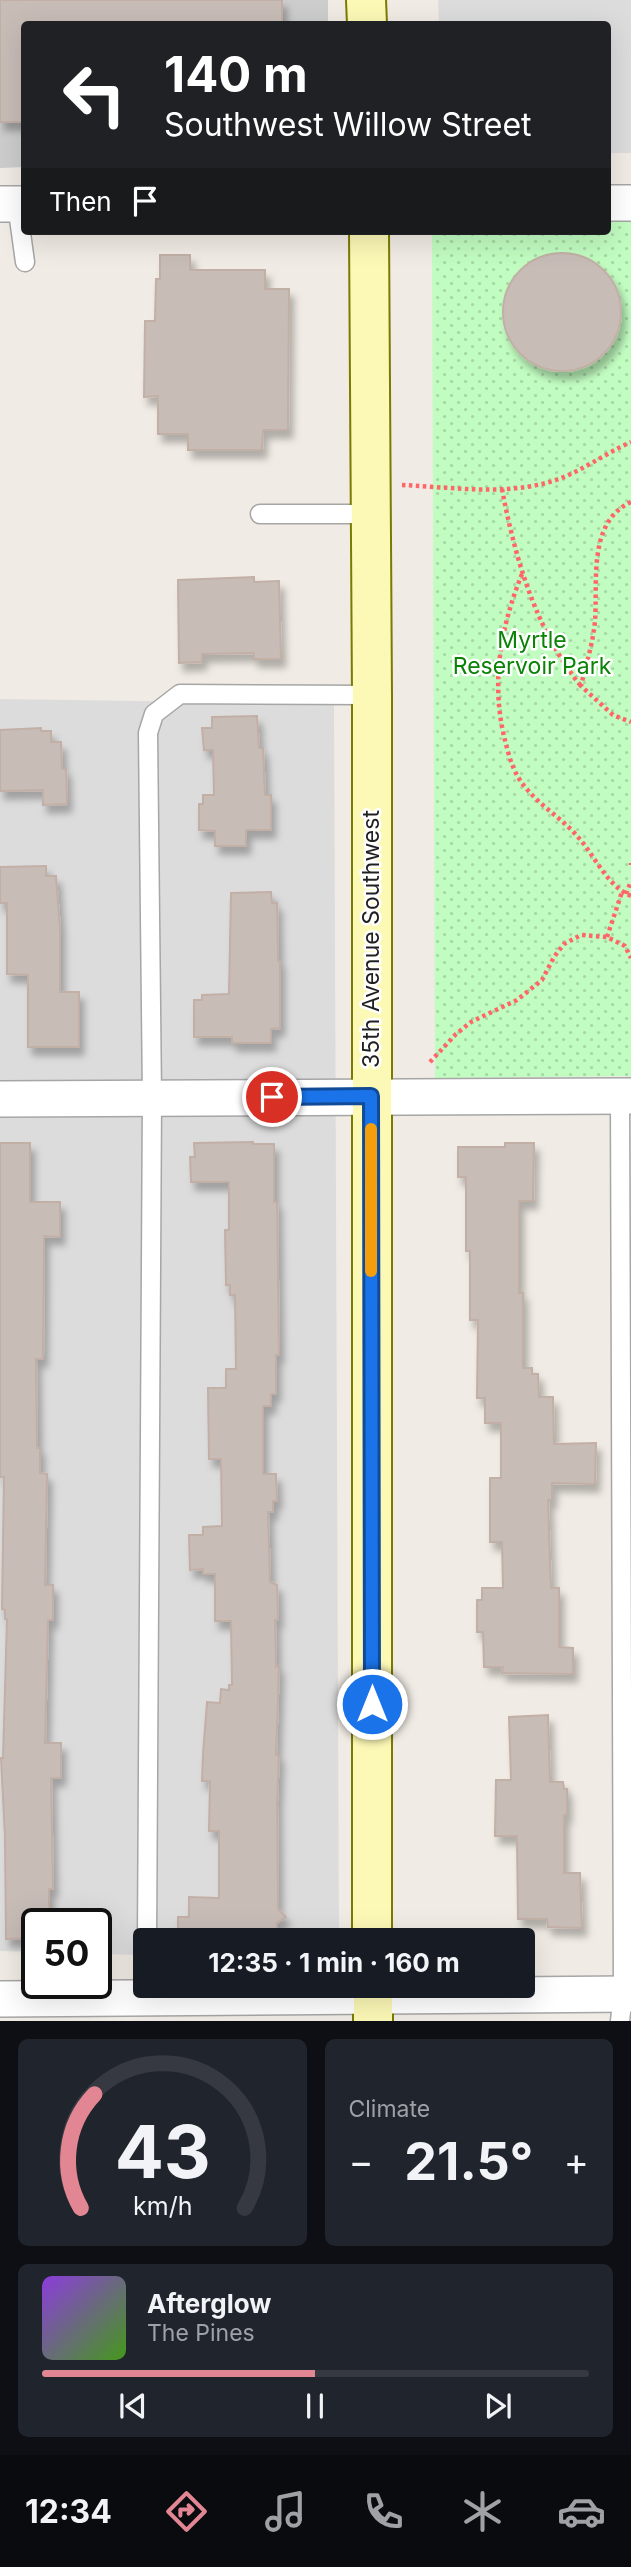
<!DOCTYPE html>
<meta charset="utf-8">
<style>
body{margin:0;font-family:Inter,sans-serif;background:#20242c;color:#f1f3f6;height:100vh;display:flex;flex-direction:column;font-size:26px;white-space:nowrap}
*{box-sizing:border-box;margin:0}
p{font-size:23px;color:#9ea1a6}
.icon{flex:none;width:38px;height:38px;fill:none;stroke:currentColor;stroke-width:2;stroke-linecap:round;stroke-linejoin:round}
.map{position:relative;height:2021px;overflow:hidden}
.details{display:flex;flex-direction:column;gap:18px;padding:18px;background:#0d0f14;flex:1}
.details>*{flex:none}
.hud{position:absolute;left:21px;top:21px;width:590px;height:214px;border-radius:7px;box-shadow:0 7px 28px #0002;background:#202124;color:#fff;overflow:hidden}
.speed{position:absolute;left:21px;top:1908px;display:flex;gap:14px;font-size:35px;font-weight:700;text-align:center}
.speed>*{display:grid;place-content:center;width:91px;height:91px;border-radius:50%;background:#171b24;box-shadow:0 7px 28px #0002;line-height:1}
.speed .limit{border:4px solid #111;border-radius:10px;background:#fff;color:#111}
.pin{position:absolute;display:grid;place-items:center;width:60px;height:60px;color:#fff;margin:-30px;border:4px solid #fff;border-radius:50%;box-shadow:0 2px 7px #0007}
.me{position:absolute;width:77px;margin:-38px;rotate:0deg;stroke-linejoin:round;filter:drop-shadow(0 0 5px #0008)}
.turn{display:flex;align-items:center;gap:24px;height:147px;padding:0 28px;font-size:32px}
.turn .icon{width:91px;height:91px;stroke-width:2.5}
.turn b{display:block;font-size:49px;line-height:60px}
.then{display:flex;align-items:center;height:66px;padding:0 28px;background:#0003;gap:14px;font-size:26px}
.big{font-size:52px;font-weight:700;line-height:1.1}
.details .card{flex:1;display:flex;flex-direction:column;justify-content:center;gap:10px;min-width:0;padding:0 24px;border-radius:10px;background:#20242c}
.details .dial{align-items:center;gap:0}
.dial svg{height:182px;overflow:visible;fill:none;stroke:#363941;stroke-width:7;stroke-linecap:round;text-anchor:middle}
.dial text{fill:#f1f3f6;stroke:none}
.song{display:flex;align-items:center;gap:21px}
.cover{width:84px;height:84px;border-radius:10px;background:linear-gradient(135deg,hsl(270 70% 55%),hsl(100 70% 35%))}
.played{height:7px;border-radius:4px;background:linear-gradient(90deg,#e18692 50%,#363941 50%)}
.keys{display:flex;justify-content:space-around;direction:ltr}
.heat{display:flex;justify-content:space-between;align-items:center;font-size:38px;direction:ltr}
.details .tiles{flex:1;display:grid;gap:18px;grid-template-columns:1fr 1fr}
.card:last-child{grid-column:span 2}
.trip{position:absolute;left:133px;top:1928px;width:402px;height:70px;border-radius:7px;background:#171b24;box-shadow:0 7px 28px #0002;font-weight:700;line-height:70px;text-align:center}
.tabs{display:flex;height:112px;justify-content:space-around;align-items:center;background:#090b0e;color:#9ea1a6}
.tabs .icon{width:49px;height:49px}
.tabs .current{color:#e18692}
.tabs b{font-size:32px;color:#f1f3f6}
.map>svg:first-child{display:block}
</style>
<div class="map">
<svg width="631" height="2021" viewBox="0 0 631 2021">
<defs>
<pattern id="park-dots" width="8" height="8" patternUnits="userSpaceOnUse" patternTransform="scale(1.75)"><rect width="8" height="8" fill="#c1fcc0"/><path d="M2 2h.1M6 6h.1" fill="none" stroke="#a5d8a5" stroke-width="1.8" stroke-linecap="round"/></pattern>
<filter id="shadow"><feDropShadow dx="4.5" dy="8" stdDeviation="3.5" flood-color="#0004"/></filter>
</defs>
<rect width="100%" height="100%" fill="#f0ebe4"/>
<g fill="#dddcdc">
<path d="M438,0H631V153H607V24H439Z"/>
<path d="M0,699L334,704L339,1941H145V1955L96,1954V1923H37V1952L0,1951Z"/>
</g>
<path fill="#cdcdcd" d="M0,0H328V24H24V167L0,168Z"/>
<path fill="url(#park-dots)" d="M607,221H631V1076L435,1078L432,231H607Z"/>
<g fill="#c8bcb7" stroke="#c2afa6" stroke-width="2" filter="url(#shadow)">
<path d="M0,0H282V24H24V122H0Z"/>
<circle cx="562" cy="312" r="59"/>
<path d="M160,255H190V270H265V289H289L288,430H263L262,450H188V434H158V396L144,397L145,321H155L156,279H160Z"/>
<path d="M254,577V582L279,581L281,659H254V653L202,654V662L179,663L178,580Z"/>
<path d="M257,716L259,748H263L265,795H271V830H246V846H215V831L199,830V804H203V795H214L213,750H204L202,728H212V717Z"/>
<path d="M41,728V731H51V742H61L62,769H66L67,804L43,805V790L0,791V730Z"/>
<path d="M46,866V876H56L60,929V992H79V1047H28V975L7,974V903H0V867Z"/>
<path d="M271,892L272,903H277L278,961H280V1028L271,1029V1043H232V1037H194V1000H202V995L229,994L231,893Z"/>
<path d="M253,1142V1144H274V1202H277L279,1355H276V1394H271V1406H263V1474H276L277,1501H273V1512H268L270,1582L277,1585L278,1620H275L276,1667L279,1666L276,1755H279L277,1804L278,1909L286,1917L277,1923V1941H178V1917H189V1897L219,1898V1831H209L210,1781H202L203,1754L207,1702L220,1703L221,1689L229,1690V1685H232L231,1621H215V1574H203V1569L190,1570L189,1535H203V1527L222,1526L221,1459H209L208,1388H226V1369H236L235,1295H230V1285H226L225,1230H229V1182H191L190,1157H195L194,1143Z"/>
<path d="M0,1143H30V1202H60V1237L44,1236L43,1359H36L37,1448H40V1473L47,1474L45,1585H53V1620H48L45,1743H61V1778H51L53,1889H49V1923H37V1938L6,1939L5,1837L1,1758H3L7,1619H5V1610L2,1609L4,1477H0Z"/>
<path d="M505,1143H534L533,1201H519V1293H523V1368H532V1374H538L539,1397H553L554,1444L596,1443L595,1484L552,1483V1500H548L551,1588H559V1647L573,1648V1674L502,1673L503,1667H484L483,1632H477V1600H482V1588H503L502,1542H490V1478H501V1423H485V1398H477L478,1320H470V1251H466V1177H458V1147H505Z"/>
<path d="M548,1715L550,1782H563L564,1789H567V1815H564V1873H580L582,1928L548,1927L547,1919H518L517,1836H495L496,1780H511L509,1717Z"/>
</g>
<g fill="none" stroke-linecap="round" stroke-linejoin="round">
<defs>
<g id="lane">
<path d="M17,204L25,262"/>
<path d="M260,514H370"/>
<path d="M620,1096L623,1994L620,2021"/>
<path d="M147,1941L152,1098L148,733L154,714L180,694L372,695"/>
</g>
<g id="street">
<path d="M607,203H631"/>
<path d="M0,204H24"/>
<path d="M0,1099L631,1096"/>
<path d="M0,1999L631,1994"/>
</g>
<g id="secondary">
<path d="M366,0L367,24"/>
<path d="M369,231L372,695V1941"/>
<path d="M373,1986V2021"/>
</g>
</defs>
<use href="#lane" stroke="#a6a6a6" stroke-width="21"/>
<use href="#street" stroke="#a6a6a6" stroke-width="38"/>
<use href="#secondary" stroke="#7b7b00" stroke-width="42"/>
<g stroke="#ff6668" stroke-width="4.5" stroke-dasharray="3.5 3.5" stroke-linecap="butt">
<path d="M402,485C451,487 505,496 553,481C581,472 604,454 631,442"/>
<path d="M502,489C515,558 536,631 581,686"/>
<path d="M631,502C587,522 598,583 595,621C593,643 586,665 581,686L613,715L631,722"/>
<path d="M522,574C501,626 491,681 504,736C507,749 511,765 518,777C533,802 559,815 578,837C595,856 607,886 631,896"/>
<path d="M631,863V865"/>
<path d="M626,894L631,881"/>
<path d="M607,937L622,892"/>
<path d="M430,1062L456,1034L471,1022L517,1000L542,980L554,957L564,944L581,935L607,937L625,946L631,958"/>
</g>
<use href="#lane" stroke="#fff" stroke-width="18"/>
<use href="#street" stroke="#fff" stroke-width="35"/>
<use href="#secondary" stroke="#fcf8b6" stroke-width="38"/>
</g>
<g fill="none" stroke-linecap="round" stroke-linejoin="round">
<defs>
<path id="route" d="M272,1097L371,1096L372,1704"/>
</defs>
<use href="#route" stroke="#114b97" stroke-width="18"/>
<use href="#route" stroke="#1a73e8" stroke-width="12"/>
<path stroke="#f59e0b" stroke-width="12" d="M371,1129V1271"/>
</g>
<g text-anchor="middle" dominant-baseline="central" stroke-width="5" stroke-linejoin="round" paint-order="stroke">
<g font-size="23" fill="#0a8306" stroke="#fff">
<text x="532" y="640">Myrtle<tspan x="532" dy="26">Reservoir Park</tspan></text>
</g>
<g font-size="23" fill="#1f1f1f" stroke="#fff">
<text transform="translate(371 939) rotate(-90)">35th Avenue Southwest</text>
</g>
</g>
</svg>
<div class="speed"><div class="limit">50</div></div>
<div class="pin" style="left:272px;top:1097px;background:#d93025"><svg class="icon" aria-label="arrive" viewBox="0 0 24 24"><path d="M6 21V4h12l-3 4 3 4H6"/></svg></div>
<svg class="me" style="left:372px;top:1704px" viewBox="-20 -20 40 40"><circle r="17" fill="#1a73e8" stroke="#fff" stroke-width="3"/><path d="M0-11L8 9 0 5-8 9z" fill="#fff"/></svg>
<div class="trip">12:35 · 1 min · 160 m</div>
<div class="hud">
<div class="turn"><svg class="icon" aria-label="left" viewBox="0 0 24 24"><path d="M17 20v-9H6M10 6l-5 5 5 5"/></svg><div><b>140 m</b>Southwest Willow Street</div></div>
<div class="then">Then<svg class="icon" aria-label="arrive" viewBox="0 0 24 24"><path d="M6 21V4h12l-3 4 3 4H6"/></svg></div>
</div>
</div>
<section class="details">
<div class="tiles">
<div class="card dial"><svg viewBox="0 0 100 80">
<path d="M14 69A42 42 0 1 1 86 69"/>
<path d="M14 69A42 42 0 0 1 20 19" stroke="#e18692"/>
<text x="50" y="56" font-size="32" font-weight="700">43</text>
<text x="50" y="72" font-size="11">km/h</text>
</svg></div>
<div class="card"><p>Climate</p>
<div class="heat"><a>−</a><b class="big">21.5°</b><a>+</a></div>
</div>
<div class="card">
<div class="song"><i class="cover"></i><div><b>Afterglow</b><p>The Pines</p></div></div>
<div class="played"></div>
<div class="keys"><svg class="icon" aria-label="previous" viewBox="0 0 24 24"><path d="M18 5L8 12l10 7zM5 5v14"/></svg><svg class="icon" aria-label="pause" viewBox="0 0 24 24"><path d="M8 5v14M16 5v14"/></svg><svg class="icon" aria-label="next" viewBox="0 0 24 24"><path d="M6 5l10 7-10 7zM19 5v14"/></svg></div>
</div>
</div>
</section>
<nav class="tabs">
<b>12:34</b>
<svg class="icon current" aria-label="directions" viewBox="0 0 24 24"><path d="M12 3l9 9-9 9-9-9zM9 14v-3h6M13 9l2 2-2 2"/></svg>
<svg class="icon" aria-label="music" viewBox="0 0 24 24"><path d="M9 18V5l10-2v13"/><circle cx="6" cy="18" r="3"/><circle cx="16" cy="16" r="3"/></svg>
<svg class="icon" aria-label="phone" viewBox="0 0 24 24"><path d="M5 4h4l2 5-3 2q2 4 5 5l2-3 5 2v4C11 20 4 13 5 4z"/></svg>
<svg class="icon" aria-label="climate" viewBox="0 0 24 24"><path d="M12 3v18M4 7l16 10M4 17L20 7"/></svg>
<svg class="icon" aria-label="car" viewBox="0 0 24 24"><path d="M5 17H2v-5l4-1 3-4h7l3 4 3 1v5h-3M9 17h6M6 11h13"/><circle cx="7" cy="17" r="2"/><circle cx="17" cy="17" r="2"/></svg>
</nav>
